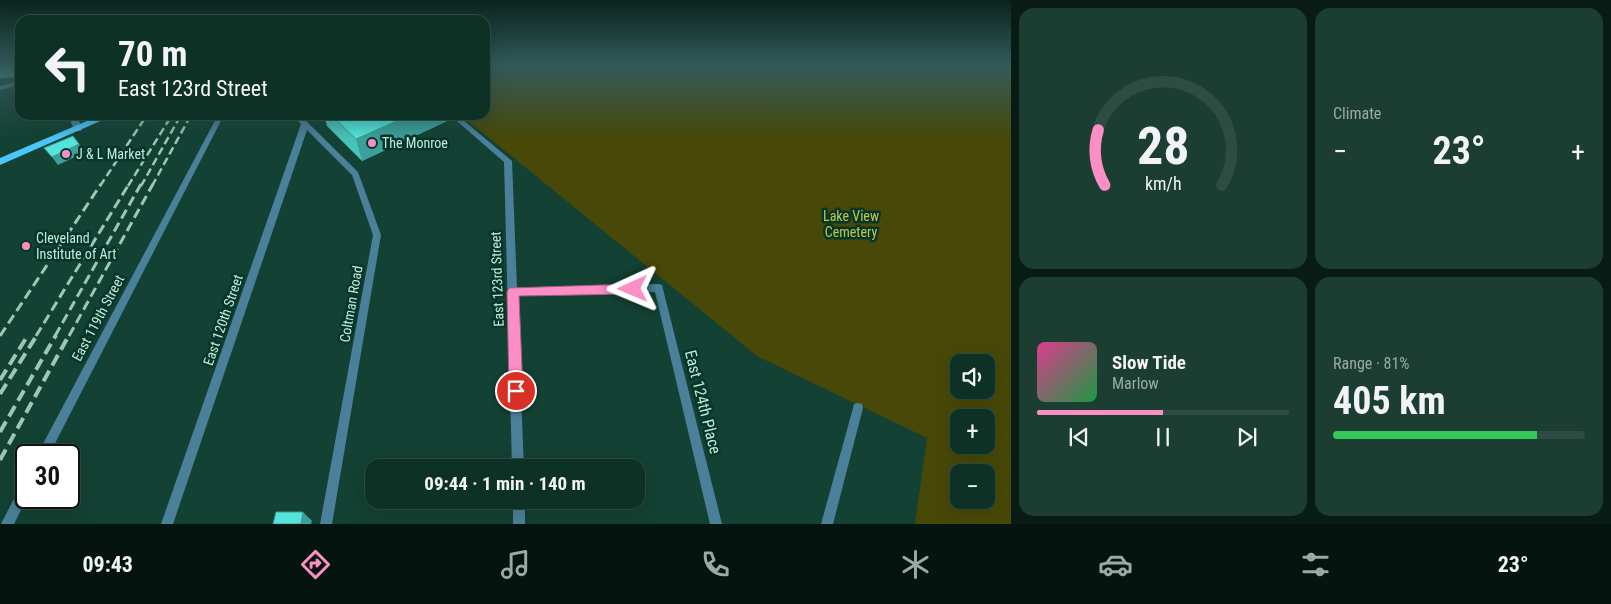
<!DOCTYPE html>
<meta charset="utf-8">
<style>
body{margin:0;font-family:"Roboto Condensed",sans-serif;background:#1c3d32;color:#f1f3f6;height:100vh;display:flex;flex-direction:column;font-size:19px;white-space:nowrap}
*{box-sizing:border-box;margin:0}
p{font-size:16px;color:#9ba9a7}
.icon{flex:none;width:28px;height:28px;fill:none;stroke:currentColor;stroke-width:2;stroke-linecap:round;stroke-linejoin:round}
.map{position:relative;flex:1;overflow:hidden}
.panel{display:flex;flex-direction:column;gap:8px;padding:8px;background:#081b15;width:600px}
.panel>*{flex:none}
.guide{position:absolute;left:15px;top:15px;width:475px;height:105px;border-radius:15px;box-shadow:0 5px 20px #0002,0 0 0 1px #2e4c43;background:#0e3126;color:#f1f3f6;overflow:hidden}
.tools{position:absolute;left:950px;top:354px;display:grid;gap:10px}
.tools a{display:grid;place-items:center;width:45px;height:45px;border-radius:10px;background:#0e3126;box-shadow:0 5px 20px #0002,0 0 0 1px #2e4c43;font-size:25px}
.speed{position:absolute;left:15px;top:444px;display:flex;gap:10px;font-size:25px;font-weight:700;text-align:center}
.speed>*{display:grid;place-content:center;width:65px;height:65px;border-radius:50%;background:#0e3126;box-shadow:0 5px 20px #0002,0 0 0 1px #2e4c43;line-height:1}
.speed .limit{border:2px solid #111;border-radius:8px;background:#fff;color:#111}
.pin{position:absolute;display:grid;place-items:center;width:42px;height:42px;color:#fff;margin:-21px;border:2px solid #fff;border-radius:50%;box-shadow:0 1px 5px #0007}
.me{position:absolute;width:55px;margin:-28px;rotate:269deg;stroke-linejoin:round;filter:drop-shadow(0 0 4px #0008)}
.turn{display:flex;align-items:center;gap:18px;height:105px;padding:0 20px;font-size:22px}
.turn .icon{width:65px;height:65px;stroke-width:2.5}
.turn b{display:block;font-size:35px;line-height:42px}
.big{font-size:38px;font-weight:700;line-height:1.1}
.panel .tile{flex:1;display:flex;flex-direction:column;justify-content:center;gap:8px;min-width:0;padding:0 18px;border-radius:15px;background:#1c3d32}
.panel .dial{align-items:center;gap:0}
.dial svg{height:130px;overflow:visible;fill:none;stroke:#2e4c43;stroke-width:7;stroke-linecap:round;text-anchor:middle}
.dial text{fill:#f1f3f6;stroke:none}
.song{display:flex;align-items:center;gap:15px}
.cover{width:60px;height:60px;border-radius:8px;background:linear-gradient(135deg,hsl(330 70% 55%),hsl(140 70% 35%))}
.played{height:5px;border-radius:2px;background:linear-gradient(90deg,#fb8fc5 50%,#2e4c43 50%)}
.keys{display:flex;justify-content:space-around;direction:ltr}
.heat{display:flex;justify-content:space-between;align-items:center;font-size:28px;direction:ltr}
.charge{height:8px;border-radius:4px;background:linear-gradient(90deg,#34c759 81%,#2e4c43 0)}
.panel .tiles{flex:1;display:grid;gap:8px;grid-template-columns:repeat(2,1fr)}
.trip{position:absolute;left:365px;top:459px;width:280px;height:50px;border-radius:15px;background:#0e3126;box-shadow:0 5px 20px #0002,0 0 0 1px #2e4c43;font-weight:700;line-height:50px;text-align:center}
.tabs{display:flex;height:80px;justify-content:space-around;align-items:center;background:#06140f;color:#9ba9a7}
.tabs .icon{width:35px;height:35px}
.tabs .on{color:#fb8fc5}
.tabs b{font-size:22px;color:#f1f3f6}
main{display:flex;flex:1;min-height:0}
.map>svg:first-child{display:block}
</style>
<main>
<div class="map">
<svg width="1011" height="524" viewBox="0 0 1011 524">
<rect width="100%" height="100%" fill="#134133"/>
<path fill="#484808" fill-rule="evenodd" d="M485,66H1011V524H915L927,438L757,356L461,115H485ZM959,362H986V390H959ZM959,418H986V445H959ZM959,472H986V500H959Z"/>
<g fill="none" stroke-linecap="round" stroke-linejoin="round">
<g fill="#4a8099" fill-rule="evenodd">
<path d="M20,81V85L0,90V86Z"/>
<path d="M218,115H224L49,455H37Z"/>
<path d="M293,115H300L358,172L381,235L332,524H320L373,235L352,175L307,130L173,524H161L301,124Z"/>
<path d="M450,115H457L512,161L517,288L659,284L662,285L722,524H710L655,292L517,296L524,468H512L504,162Z"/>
<path d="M858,403L862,404L863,408L833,524H821L853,408L854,404Z"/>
<path d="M26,481L27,498L14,524H1L22,483Z"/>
<rect x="513" y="500" width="12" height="24"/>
</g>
<path fill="#4a8099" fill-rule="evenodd" d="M71,115H79L78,118L82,129L81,131H75C73,127 69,120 71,115Z"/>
<path fill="#4bc6fa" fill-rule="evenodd" d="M101,115H114L0,165V158Z"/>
<g stroke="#9dc6b7" stroke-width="2.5" stroke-dasharray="8 4" stroke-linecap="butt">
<path d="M100,186L147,115"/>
<path d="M128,186L172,115"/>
<path d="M141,186L181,115"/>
<path d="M152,186L191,115"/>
</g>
<g stroke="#9dc6b7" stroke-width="3" stroke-dasharray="10 5" stroke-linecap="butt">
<path d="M0,336L101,184"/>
<path d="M36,336L129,184"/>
<path d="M55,336L141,184"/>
<path d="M69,336L153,184"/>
</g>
<g stroke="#9dc6b7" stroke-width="4" stroke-dasharray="12 6" stroke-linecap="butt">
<path d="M0,380L28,335"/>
<path d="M0,394L37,335"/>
<path d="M0,432L56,335"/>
<path d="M0,460L69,335"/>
</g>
</g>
<g fill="#48c4bc">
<path d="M0,66H20V77L0,78Z"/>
<path d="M324,115H446L447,121L362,161L327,126Z"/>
</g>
<g fill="#3ba099">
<path d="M410,115H446L447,121L362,161L356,139Z"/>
<path d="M79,144L85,152L58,165L52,157Z"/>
<path d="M303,512L312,521L311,524H301Z"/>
</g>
<g fill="#54e4db" stroke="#3ba099">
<path d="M331,115H410L356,139Z"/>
<path d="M73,136L79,144L52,157L44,148Z"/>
<path d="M276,512H303L301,524H273Z"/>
</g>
<linearGradient id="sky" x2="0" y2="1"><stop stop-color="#0a241c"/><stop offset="0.47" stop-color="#335a5b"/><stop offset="1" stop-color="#335a5b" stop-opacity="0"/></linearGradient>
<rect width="1011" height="139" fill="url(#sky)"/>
<path fill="#fb8fc5" stroke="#a35d80" d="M633,284L637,286L639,289L637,292L633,294L519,296L523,391L521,396L516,397L511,396L509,391L507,292L509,288Z"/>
<g fill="#fb8fc5" stroke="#063629" stroke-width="2">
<circle cx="372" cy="143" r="5"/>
<circle cx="66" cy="154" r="5"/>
<circle cx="26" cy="246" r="5"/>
</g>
<g text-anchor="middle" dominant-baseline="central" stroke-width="5" stroke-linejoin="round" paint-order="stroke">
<g font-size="14" fill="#c3eadb" stroke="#063629" text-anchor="start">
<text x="382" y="143">The Monroe</text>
<text x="76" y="154">J &amp; L Market</text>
<text x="36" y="238">Cleveland<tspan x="36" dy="16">Institute of Art</tspan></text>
</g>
<g font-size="14" fill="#c5c647" stroke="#063629">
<text x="851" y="216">Lake View<tspan x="851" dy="16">Cemetery</tspan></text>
</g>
<g font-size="14" fill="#c3eadb" stroke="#063629">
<text transform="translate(497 279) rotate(-92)">East 123rd Street</text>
<text transform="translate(351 304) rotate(-80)">Coltman Road</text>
<text transform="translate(98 318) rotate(-62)">East 119th Street</text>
<text transform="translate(223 320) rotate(-71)">East 120th Street</text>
</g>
<g font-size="16" fill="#c3eadb" stroke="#063629">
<text transform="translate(703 402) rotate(76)">East 124th Place</text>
</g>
</g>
</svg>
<div class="tools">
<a><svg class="icon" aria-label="sound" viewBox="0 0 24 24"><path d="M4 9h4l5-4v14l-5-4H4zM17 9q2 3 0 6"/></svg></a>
<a>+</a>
<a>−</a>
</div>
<div class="speed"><div class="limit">30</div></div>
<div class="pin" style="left:516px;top:391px;background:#d93025"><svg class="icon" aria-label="arrive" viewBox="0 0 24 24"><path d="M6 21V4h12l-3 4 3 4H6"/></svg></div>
<svg class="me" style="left:633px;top:289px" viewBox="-20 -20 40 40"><path d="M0-17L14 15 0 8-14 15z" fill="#fb8fc5" stroke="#fff" stroke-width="4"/></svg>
<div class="trip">09:44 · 1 min · 140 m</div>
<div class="guide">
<div class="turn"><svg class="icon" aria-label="left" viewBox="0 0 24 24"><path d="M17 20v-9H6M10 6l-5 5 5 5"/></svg><div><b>70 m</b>East 123rd Street</div></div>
</div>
</div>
<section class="panel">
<div class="tiles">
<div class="tile dial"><svg viewBox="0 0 100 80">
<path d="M14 69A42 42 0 1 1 86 69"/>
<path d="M14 69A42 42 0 0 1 10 35" stroke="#fb8fc5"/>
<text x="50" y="56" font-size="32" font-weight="700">28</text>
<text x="50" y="72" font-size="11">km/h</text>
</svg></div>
<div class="tile"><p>Climate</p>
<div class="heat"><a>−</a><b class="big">23°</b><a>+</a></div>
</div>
<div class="tile">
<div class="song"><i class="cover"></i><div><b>Slow Tide</b><p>Marlow</p></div></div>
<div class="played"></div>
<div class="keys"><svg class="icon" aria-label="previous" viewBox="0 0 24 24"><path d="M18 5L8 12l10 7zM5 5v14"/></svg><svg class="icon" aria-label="pause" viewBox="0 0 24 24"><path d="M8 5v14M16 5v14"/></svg><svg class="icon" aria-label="next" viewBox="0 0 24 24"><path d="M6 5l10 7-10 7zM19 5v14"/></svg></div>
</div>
<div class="tile"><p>Range · 81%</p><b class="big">405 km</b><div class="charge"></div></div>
</div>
</section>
</main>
<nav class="tabs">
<b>09:43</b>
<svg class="icon on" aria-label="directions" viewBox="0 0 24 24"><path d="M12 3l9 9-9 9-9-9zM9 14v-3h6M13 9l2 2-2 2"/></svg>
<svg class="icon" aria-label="music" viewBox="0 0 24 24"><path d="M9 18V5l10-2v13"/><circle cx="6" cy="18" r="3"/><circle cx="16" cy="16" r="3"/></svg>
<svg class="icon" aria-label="phone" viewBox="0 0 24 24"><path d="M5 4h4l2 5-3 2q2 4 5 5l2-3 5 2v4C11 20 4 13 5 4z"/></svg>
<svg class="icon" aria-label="climate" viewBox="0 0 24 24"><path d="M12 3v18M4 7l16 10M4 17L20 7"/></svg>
<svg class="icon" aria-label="car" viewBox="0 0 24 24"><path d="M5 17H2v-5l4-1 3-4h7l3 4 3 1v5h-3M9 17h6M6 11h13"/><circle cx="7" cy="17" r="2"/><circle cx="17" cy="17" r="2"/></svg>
<svg class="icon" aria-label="filters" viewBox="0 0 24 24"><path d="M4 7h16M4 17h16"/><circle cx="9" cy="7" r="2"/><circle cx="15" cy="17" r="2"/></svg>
<b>23°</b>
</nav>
